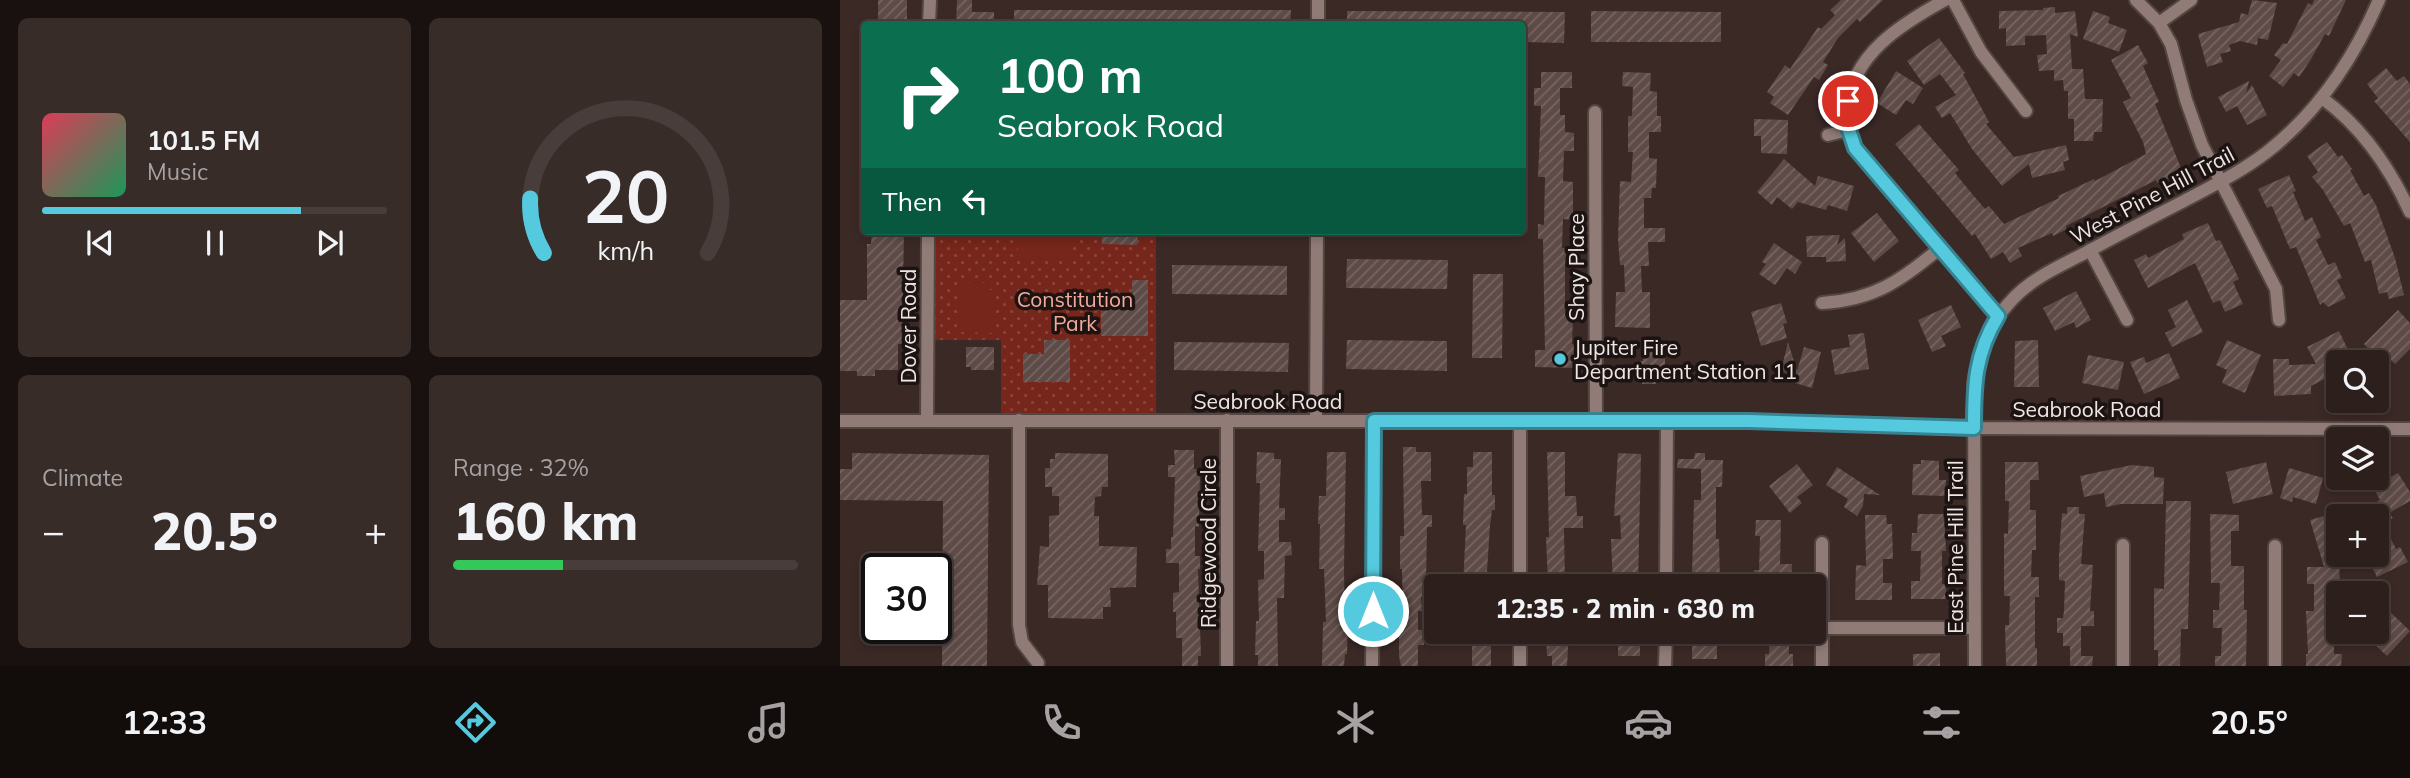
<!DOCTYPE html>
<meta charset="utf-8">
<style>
body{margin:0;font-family:Mulish,sans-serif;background:#382c29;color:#f1f3f6;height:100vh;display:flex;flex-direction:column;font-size:26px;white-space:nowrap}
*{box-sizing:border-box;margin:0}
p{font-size:23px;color:#a6a2a3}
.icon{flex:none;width:38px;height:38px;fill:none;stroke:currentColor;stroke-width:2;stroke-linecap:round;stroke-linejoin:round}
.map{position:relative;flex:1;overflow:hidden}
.panel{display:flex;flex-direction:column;gap:18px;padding:18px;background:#18110f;width:840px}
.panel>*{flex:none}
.top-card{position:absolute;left:21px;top:21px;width:665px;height:214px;border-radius:7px;box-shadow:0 4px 10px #0003,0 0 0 2px #483d3b;background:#0b6e4f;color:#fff;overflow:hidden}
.tools{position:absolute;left:1486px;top:350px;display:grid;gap:14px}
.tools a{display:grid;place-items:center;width:63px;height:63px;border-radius:7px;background:#2c1f1c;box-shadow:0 4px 10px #0003,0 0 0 2px #483d3b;font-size:35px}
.speed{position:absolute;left:21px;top:553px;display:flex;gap:14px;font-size:35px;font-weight:700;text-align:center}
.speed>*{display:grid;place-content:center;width:91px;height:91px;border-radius:50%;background:#2c1f1c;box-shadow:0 4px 10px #0003,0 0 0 2px #483d3b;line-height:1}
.speed .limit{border:4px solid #111;border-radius:10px;background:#fff;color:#111}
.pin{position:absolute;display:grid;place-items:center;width:60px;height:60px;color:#fff;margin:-30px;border:4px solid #fff;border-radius:50%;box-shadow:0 2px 7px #0007}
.me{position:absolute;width:77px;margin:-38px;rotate:0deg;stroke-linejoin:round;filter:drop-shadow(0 0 5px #0008)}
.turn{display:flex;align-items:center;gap:24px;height:147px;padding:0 21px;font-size:32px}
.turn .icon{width:91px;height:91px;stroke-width:2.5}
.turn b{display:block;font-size:49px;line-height:60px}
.then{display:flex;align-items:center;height:66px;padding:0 21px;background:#0003;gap:14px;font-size:26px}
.big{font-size:52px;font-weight:800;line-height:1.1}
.panel .card{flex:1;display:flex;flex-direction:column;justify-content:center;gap:10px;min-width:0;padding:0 24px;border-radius:10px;background:#382c29}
.panel .dial{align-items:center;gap:0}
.dial svg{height:182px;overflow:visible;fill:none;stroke:#483d3b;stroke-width:7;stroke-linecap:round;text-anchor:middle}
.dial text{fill:#f1f3f6;stroke:none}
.song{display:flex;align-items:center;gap:21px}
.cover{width:84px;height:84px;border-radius:10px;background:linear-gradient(135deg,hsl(350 70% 55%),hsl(150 70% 35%))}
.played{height:7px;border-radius:4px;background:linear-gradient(90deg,#55cadf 75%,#483d3b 75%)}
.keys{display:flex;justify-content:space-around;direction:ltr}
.heat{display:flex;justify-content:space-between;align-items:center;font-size:38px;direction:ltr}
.charge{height:10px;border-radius:5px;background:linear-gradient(90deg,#34c759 32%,#483d3b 0)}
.panel .tiles{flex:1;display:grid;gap:18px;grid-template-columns:repeat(2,1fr)}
.trip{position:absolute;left:584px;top:574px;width:402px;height:70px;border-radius:7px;background:#2c1f1c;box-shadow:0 4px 10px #0003,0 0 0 2px #483d3b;font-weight:800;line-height:70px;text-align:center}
.tabs{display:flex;height:112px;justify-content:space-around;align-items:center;background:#120c0b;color:#a6a2a3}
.tabs .icon{width:49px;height:49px}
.tabs .on{color:#55cadf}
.tabs b{font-size:32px;color:#f1f3f6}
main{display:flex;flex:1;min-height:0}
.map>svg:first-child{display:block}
</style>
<main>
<section class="panel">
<div class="tiles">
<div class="card">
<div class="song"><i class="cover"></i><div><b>101.5 FM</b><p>Music</p></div></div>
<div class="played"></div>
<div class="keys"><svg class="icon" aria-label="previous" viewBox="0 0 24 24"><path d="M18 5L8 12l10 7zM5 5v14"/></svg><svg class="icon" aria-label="pause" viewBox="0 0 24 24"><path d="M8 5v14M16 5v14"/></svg><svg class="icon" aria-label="next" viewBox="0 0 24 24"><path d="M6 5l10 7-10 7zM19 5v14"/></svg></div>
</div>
<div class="card dial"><svg viewBox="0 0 100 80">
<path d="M14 69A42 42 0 1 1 86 69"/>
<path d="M14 69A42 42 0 0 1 8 45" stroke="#55cadf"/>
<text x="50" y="56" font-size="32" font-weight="700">20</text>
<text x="50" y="72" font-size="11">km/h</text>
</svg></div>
<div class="card"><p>Climate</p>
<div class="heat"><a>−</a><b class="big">20.5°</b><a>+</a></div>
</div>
<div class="card"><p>Range · 32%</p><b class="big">160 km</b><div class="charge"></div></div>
</div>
</section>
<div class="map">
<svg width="1570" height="666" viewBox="0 0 1570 666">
<defs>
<pattern id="green-dots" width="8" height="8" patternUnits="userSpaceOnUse" patternTransform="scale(1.75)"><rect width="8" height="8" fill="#76261a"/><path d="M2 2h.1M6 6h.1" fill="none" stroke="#8a453b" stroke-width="1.8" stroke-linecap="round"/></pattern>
<pattern id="building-hatch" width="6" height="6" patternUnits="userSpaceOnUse" patternTransform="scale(1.75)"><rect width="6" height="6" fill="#5e4b47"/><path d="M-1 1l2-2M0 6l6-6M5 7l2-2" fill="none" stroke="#766561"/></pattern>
</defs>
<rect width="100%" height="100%" fill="#3b2926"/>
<path fill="url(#green-dots)" d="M91,231H316V417L161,416V340H90Z"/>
<g fill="#76261a">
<path d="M178,231H233V260L178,259Z"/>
<path d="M119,282L147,283V290H155V333L119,332Z"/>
</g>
<g fill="url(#building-hatch)">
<rect x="38" y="0" width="29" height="24"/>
<path d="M117,0H132V12H154V24H116Z"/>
<path d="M1001,0H1043L1020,22L1017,19L998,38L983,62L988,65L979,80L974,77L948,115L930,103L934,97L927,92L945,65L950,69L978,27L981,29L995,15L990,10Z"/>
<path d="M1412,0L1437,3L1428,40L1418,38L1417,45L1400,41L1389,45L1391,51L1380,54L1383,62L1367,67L1358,34L1399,22L1401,13L1408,15Z"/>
<path d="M1474,0H1506L1489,36L1485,34L1470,61L1459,77L1454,73L1443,87L1429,76L1441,60L1434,55L1443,43L1447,44L1468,3L1472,5Z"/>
<path d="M1215,7V13L1235,11L1238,37L1230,34L1232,69H1243L1245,99H1263L1262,132H1254L1253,141H1234V119H1228V91H1224L1223,80L1214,81V70L1199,71L1197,55L1207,54L1206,35L1185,36V45L1166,46V28L1159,29V11L1203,10V8Z"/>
<path d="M174,10H451L450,24H174Z"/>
<path d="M507,11L725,12L724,43L682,42V24H507Z"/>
<path d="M751,11L881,12V42H751Z"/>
<path d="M1253,11L1270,17L1268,23L1287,30L1279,52L1243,39Z"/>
<path d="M1099,38L1125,73L1123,74L1149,122L1146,124L1174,157L1226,145L1229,160L1223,162L1225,170L1192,178L1189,164L1162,186L1132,149L1110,113L1102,118L1095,107L1116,95L1100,74L1084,85L1067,61Z"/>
<path d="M1298,45L1308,63L1303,66L1319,102L1315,104L1343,173L1317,183L1316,180L1226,226L1227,229L1213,236L1212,233L1178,248L1182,256L1170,263L1163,252L1151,259L1135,234L1132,236L1055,144L1079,124L1119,170L1115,173L1128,189L1145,209L1149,206L1164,224L1219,198L1218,196L1254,179L1255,181L1306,154L1303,142L1283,102L1291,98L1271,60Z"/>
<path d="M1546,68L1557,81L1564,76L1570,84V142L1534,101L1538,98L1527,84Z"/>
<path d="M1056,71L1083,88L1073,104L1066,100L1056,115L1037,103Z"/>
<path d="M701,72H732V88H720V115H725V132L734,133V151H724L723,181L733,182V220L723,219L722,248H733V262H725V316H733L732,344L737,345V368L695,367V350H705L703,239H698V224L704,225L705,177H698L701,106H694V88H701Z"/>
<path d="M783,72L811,73L810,91L817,92V116H821V132H809V158L817,159L816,188H812L811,198H804V228H825V242H808L809,266H801L802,292H810V328L775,327L776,292H785L784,265H780L778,239L780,181L791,182L793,152H788V116H792L793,87L782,86Z"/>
<path d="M1409,81L1406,93L1412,85L1427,115L1407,125L1397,106L1386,112L1378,97Z"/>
<path d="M914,119L948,120L947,154L921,153V136H914Z"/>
<path d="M1487,142L1498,157L1502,155L1512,169L1510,170L1524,196L1529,193L1536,205L1555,258L1564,295L1549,299L1547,292L1539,294L1531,260L1525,262L1510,223L1504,226L1483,190L1472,177L1478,172L1467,156Z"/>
<path d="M944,159L975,186L978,176L1014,186L1007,211L988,205L986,210L958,202L952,209L937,197L932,205L917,192Z"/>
<path d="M1449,175L1456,191L1453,192L1465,221L1472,217L1481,237L1476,240L1488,265L1495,262L1502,278L1497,280L1506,298L1488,307L1483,302L1480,305L1456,247L1450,249L1432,206L1427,208L1418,189Z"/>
<path d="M1037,213L1059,241L1034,262L1011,233Z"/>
<path d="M1368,223L1376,241L1380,240L1399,279L1393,282L1403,304L1385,312L1380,300L1373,303L1355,263L1308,288L1294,260L1306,254L1308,258L1344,239L1342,234Z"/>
<path d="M32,231H64L62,344H58V370H35V376H17V371H0V300H27V244H31Z"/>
<path d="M262,231H298L297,245L262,244Z"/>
<path d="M1000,235L997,245L1005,238L1006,261L986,262V257H967L966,236Z"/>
<path d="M934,243L962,262L955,274L947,268L935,285L919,274L926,264L922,262Z"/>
<path d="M507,259L608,260L607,289L506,288Z"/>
<path d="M332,265L447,266V295L332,294Z"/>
<path d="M633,274H663L662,358H632Z"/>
<path d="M292,280H308V336H261V292L292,293Z"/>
<path d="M1236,291L1251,320L1236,328L1234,322L1215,331L1203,308Z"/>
<path d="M1347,300L1363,332L1332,347L1325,333L1336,327L1328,310Z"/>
<path d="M941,303L947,323L943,324L947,338L921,346L911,312Z"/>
<path d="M1111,305L1121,327L1101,336L1106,346L1092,352L1078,320Z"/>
<path d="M1558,310L1570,323V349L1555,364L1545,354L1539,360L1524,344Z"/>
<path d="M1499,331L1510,354L1497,361L1498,372L1471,386V394L1434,396L1433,359H1449V365L1476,364L1467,347Z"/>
<path d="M1024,333L1029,369L995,375L991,350L1010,347L1008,335Z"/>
<path d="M204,340H230V382H183V354H204Z"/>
<path d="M507,340L607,341V371L506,369Z"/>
<path d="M1198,340L1199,387H1174L1175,341Z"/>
<path d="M1387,340L1421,355L1405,393L1382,383L1387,370L1376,365Z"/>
<path d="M334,342L449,343L448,372L334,370Z"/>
<path d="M803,342H816V349H825V374H816V384H802V376H796V361H803Z"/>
<path d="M948,342L957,371L964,347L981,352L972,388L955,383L957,376L941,371Z"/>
<path d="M126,347H154V370H131V367H126Z"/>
<path d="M1329,353L1340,378L1304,394L1290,362L1304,357L1306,363Z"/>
<path d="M1248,355L1284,362L1278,390L1242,383Z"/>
<path d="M563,447H576V452H591V481H581L582,515H592V527H587L586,585H588V597H581L582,611H578V630H584V645H578V666H561L559,656V622H563L562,569H560V536H564Z"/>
<path d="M334,450H354V469H360L359,527L355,526V556H360V569H358L361,656H358V666H342V638H336V612H333V593L339,592V563H326V549H331V537H333L335,477H328V465H335Z"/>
<path d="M417,452L434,453V459H441L439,508H445V520H439V542H451L452,555L445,556L444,598H437L438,666H418V655H415L416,621H419L418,580L424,579V551H418L420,483H416Z"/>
<path d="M487,452H506L504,570L505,622H508L507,654H505L504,666H482L483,622H486L484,569H479L480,524H478L479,496H486Z"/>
<path d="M633,452H652V495H655V510H652L650,526L646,586H623L626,525H623L624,494H627V467H633Z"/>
<path d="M707,452H725V496H736L737,516H743V528H724L725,586H708L706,537H709Z"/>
<path d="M12,453L149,455L147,666H102L103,501L0,500V469H12Z"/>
<path d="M215,453L268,454V487H262L261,496L255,497L254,516H259V546L297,547L296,587L270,588L271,607H263V619L208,618V585H197L200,546L209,547V516L219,515V496H212V487H205V468H210V459H215Z"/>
<path d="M778,453L801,454L798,586H773L771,539H781L780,515L774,516Z"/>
<path d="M855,453H865V460H883L882,487H876V539H879L880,586H855V573H852L854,500H861V469L837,468L838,459H854Z"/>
<path d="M1081,460L1099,461V480H1106L1105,496L1072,495L1073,464H1081Z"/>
<path d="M1165,462H1198L1199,480H1190V510H1196V550H1192L1191,577H1199V597H1195V648H1197V666H1166L1165,625H1169L1170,596H1164V533L1168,534L1169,501H1165Z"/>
<path d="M1426,462L1433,494L1393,504L1386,472Z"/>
<path d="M957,464L973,485L957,497L962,503L950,513L929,486Z"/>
<path d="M1292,465L1314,467V477L1324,478L1323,504H1281L1266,507L1264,493L1244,497L1240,476Z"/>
<path d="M997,467L1040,495L1024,494L1023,506L1017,516L1004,507L1008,499L986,485Z"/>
<path d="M1449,468L1483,478L1476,504L1453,497L1452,502L1440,498Z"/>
<path d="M1558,473L1570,492V501L1549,513L1553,518L1541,525L1530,506L1540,500L1533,487Z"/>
<path d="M1326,501H1351L1348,629H1341L1340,666H1318V650H1314V588L1324,589Z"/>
<path d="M1227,507H1239V514H1245L1241,564L1253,565L1250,611H1254V626H1241V656H1253L1252,666H1230V646H1223V633H1217V618H1223L1224,611L1225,581L1219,580V555L1222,513L1227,514Z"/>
<path d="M1498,512L1500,593H1498V628H1494V654H1502L1501,666H1466V654H1468L1466,611H1474V584H1467V567H1484L1470,520Z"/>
<path d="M1078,514H1104L1106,551H1102V584H1106V599H1071V581H1080L1081,551H1071L1072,533H1077Z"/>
<path d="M1370,514L1399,515V531H1391V566H1404V610H1407L1406,666H1375V656H1381L1382,628H1373V610H1379L1380,583H1371Z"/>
<path d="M1025,515H1046L1047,524H1052L1053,559H1043V583H1052V600H1015L1016,565L1026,566Z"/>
<path d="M916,520H941L940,564H952L951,579H937V586H913L914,570H919L920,536H915Z"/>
<path d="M1548,533L1556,549L1560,547L1568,562L1537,577L1526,555H1536V539Z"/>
<path d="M1545,607L1570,631L1547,656L1528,638L1536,632V616Z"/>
<rect x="632" y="632" width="19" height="34"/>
<path d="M706,632H729L727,666H712V656H707Z"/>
<path d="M781,632H800V656H778V638H781Z"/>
<rect x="852" y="632" width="25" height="27"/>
<path d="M930,632H949V654H953V666H925V654H929Z"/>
<path d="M1100,653V666H1073V654Z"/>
</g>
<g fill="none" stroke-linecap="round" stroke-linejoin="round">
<defs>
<g id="minor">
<path d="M1105,0C1063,23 1010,55 1008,109C1007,127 1010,141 1021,156L1158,316"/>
<path d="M1113,0L1141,52L1186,111"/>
<path d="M1296,0L1319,23L1331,44L1346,100L1362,145L1436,289L1439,320"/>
<path d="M1319,23L1351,0"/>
<path d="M89,24L90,0"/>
<path d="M478,24V0"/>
<path d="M1482,98C1522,127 1549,166 1570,212"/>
<path d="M755,112L756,421"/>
<path d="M988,135L1008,130"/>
<path d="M1250,250L1287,320"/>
<path d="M982,303C1034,300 1062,280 1100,248"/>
<path d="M179,420V625L182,642L198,663"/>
<path d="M476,420L477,231"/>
<path d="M0,421H909L1134,428L1570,429"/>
<path d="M87,421L88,231"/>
<path d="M680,586V421"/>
<path d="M826,586L827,421"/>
<path d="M982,628H1134"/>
<path d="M387,666V420"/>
<path d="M532,666L534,421"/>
<path d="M680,666V632"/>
<path d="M825,666L826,632"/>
<path d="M982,666V543"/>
<path d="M1135,666L1134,383C1139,353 1148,325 1170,302C1190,279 1218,267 1245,253C1278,235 1311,218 1344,201C1372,186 1401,172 1427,152C1477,113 1514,58 1539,0"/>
<path d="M1283,666V545"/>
<path d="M1435,666V546"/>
</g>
</defs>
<use href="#minor" stroke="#534542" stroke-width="16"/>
<use href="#minor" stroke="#907b76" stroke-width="12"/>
</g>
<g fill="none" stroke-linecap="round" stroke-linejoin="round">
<defs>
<path id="route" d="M533,611L534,421H909L1134,428C1134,384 1135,354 1158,316L1015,148L1009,130L1008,101"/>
</defs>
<use href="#route" stroke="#378391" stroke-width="18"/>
<use href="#route" stroke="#55cadf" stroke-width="12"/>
</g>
<circle fill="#55cadf" stroke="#1c1412" stroke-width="2.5" cx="720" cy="359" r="7"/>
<g text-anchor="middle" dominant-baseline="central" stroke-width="7" stroke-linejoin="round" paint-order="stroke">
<g font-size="21" fill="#f1e5e3" stroke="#1c1412">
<text transform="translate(1312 195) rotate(-28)">West Pine Hill Trail</text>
<text transform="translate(736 267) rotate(-90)">Shay Place</text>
<text transform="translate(68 326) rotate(-90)">Dover Road</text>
<text x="428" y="401">Seabrook Road</text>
<text x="1247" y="409">Seabrook Road</text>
<text transform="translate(368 543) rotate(-90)">Ridgewood Circle</text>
<text transform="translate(1115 547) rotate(-90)">East Pine Hill Trail</text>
</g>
<g font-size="21" fill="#f3a99b" stroke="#1c1412">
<text x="235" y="299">Constitution<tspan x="235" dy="24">Park</tspan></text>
</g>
<g font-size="21" fill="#f1e5e3" stroke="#1c1412" text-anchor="start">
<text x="734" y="347">Jupiter Fire<tspan x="734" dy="24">Department Station 11</tspan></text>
</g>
</g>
</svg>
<div class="tools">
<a><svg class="icon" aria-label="search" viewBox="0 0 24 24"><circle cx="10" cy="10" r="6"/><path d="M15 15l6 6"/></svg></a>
<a><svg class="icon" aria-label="layers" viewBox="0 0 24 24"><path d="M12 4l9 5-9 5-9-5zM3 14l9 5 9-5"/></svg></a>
<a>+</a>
<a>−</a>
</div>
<div class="speed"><div class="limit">30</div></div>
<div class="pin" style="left:1008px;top:101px;background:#d93025"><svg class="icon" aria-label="arrive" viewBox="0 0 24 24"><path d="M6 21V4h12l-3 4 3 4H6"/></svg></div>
<svg class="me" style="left:533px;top:611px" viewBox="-20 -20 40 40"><circle r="17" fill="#55cadf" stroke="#fff" stroke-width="3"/><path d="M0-11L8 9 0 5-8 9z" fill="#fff"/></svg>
<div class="trip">12:35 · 2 min · 630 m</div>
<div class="top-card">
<div class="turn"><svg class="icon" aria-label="right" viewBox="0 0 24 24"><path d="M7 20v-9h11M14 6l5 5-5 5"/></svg><div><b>100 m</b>Seabrook Road</div></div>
<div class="then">Then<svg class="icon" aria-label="left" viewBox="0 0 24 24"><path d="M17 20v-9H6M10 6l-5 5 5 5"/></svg></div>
</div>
</div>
</main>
<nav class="tabs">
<b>12:33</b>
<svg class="icon on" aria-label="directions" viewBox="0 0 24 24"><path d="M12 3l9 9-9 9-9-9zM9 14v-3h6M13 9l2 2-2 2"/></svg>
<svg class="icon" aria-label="music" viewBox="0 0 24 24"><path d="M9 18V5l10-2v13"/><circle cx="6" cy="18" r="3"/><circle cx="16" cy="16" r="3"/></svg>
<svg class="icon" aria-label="phone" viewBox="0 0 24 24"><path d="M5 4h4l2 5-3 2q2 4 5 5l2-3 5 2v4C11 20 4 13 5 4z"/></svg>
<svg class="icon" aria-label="climate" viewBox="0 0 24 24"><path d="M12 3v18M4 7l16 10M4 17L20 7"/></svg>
<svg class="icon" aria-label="car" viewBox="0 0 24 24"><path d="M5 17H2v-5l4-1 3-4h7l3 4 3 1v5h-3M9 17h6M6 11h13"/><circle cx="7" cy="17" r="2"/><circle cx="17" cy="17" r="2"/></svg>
<svg class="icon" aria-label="filters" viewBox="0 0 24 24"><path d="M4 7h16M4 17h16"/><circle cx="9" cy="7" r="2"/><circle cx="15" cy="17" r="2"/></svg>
<b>20.5°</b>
</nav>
